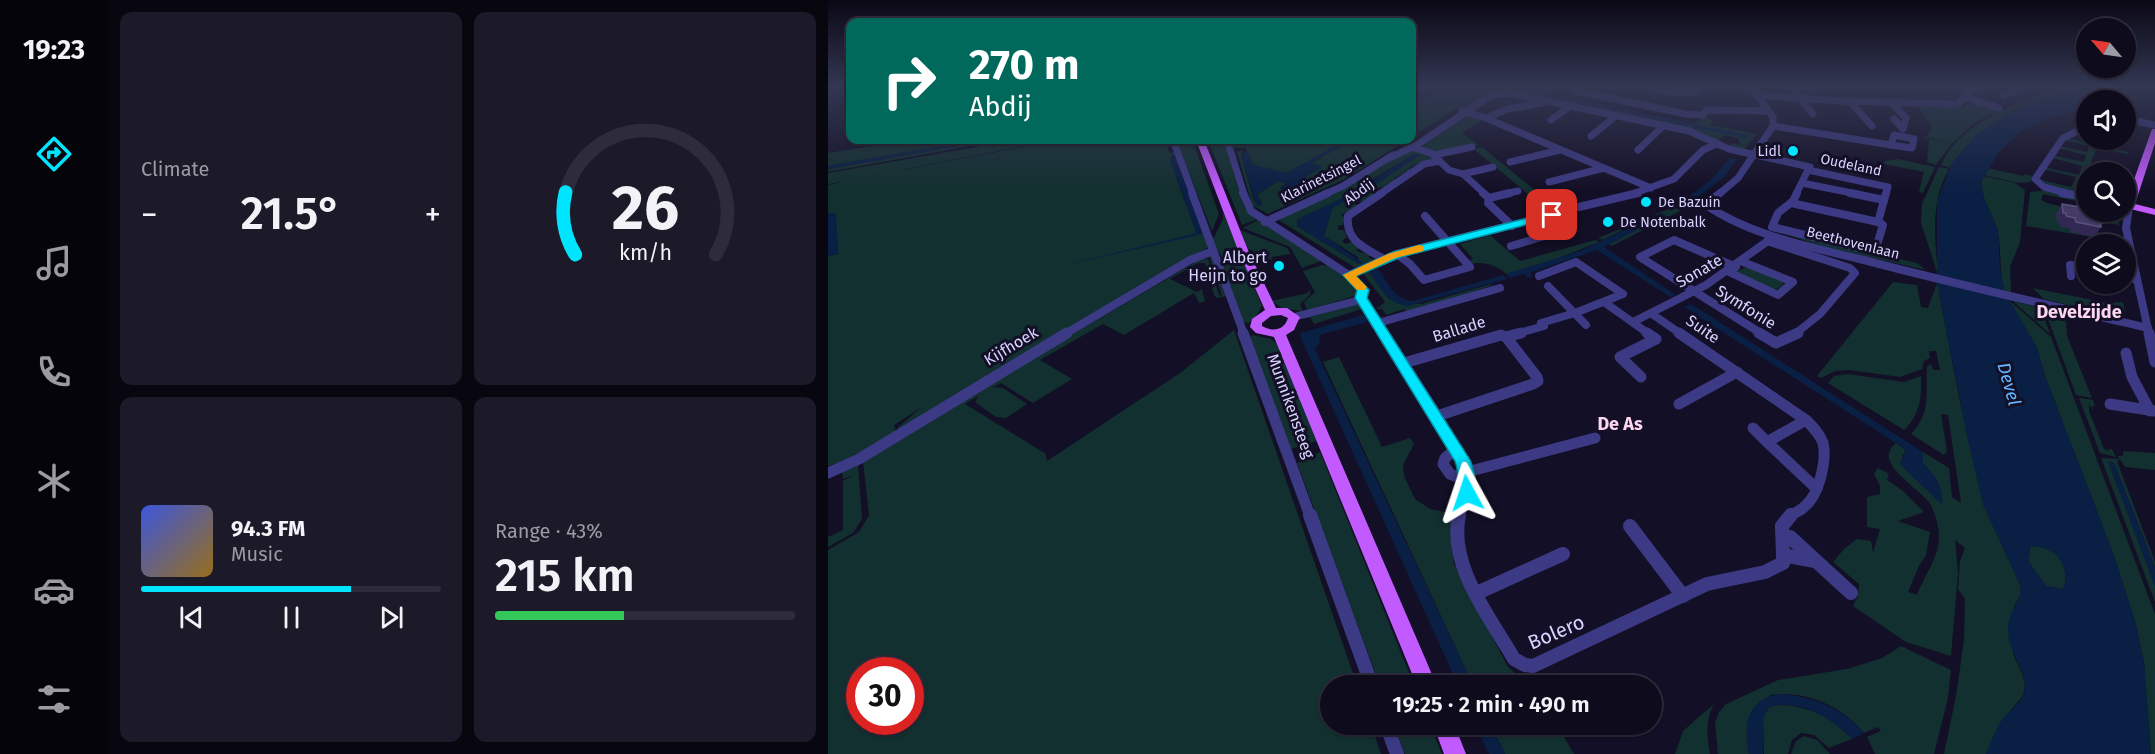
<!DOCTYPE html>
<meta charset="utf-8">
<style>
body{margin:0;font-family:"Fira Sans",sans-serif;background:#1c1929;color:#f1f3f6;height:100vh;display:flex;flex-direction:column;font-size:22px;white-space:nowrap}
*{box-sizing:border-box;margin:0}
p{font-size:20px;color:#9b9ba3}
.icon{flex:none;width:33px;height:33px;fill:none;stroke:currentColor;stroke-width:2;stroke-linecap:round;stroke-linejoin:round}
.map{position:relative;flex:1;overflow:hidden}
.sheet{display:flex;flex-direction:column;gap:12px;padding:12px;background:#08060f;width:720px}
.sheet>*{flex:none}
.guide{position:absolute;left:18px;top:18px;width:570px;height:126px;border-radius:12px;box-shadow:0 2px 4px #0004,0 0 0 2px #2e2b3b;background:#00695c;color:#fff;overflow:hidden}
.needle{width:39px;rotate:299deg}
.buttons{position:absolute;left:1248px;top:18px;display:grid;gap:12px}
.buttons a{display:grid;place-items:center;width:60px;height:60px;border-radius:50%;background:#0e0b1c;box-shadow:0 2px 4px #0004,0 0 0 2px #2e2b3b;font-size:30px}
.speed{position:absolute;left:18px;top:657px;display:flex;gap:12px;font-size:30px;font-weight:700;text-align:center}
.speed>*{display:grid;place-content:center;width:78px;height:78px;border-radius:50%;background:#0e0b1c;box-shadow:0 2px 4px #0004,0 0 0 2px #2e2b3b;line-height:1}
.speed .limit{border:9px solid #d22;background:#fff;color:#111}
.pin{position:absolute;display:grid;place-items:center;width:51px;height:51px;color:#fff;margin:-26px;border-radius:12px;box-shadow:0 3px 9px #0006}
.me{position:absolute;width:66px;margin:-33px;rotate:355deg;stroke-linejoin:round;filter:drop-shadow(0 0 4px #0008)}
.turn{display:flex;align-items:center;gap:21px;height:126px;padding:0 24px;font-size:27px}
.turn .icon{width:78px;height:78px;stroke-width:2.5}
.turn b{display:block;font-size:42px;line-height:51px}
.big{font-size:45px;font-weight:600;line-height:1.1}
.sheet .card{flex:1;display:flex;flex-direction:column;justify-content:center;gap:9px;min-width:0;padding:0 21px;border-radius:12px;background:#1c1929}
.sheet .dial{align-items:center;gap:0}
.dial svg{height:156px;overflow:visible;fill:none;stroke:#2e2b3b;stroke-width:7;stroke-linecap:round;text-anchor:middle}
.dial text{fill:#f1f3f6;stroke:none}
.song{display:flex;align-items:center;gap:18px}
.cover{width:72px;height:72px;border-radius:9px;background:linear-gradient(135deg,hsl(230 70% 55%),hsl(40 70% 35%))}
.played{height:6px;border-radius:3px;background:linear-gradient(90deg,#00e5ff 70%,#2e2b3b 70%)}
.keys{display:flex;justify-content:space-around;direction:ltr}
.heat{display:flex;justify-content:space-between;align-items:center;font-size:33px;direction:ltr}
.charge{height:9px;border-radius:4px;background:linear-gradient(90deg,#34c759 43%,#2e2b3b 0)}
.sheet .tiles{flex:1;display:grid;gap:12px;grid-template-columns:repeat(2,1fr)}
.trip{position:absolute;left:492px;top:675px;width:342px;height:60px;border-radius:30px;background:#0e0b1c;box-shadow:0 2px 4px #0004,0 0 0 2px #2e2b3b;font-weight:600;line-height:60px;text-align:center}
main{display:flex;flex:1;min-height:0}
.tab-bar{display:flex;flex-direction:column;width:108px;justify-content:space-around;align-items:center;background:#06040b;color:#9b9ba3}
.tab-bar .icon{width:42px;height:42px}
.tab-bar .on{color:#00e5ff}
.tab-bar b{font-size:27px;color:#f1f3f6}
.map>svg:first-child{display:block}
</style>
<main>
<nav class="tab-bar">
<b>19:23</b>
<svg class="icon on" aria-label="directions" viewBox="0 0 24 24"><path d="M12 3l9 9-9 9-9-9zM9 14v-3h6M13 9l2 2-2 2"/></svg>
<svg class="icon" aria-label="music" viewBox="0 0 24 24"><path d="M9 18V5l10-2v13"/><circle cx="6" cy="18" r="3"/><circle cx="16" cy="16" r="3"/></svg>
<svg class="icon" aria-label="phone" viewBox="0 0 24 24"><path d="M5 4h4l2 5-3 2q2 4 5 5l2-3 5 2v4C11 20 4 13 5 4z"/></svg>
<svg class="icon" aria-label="climate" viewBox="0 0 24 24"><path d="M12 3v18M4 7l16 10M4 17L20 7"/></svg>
<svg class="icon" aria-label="car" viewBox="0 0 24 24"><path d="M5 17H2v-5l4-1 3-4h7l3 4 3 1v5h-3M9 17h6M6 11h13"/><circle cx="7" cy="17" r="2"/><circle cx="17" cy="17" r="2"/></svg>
<svg class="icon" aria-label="filters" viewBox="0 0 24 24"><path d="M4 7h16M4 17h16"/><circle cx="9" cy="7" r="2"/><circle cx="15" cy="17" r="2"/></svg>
</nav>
<section class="sheet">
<div class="tiles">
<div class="card"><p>Climate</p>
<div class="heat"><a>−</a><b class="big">21.5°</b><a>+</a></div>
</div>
<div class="card dial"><svg viewBox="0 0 100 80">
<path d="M14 69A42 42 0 1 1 86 69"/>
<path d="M14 69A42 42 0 0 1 9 37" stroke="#00e5ff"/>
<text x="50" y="56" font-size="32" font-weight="700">26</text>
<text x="50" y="72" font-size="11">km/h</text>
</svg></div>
<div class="card">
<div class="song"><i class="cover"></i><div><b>94.3 FM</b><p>Music</p></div></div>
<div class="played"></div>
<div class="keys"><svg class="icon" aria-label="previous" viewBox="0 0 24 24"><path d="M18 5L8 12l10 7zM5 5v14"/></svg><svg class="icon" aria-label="pause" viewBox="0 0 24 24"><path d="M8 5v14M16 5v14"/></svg><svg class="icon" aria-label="next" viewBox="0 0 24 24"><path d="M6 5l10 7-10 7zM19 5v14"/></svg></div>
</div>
<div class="card"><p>Range · 43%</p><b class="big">215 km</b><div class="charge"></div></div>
</div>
</section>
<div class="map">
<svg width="1327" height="754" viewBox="0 0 1327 754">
<rect width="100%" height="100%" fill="#130f26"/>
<g fill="#12302f" fill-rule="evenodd">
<path d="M618,87H683L676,89L691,87L686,90L919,137V135L866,125C873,116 880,112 891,112L888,116L881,114L878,118L885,120L882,125L929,134L915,151L902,146L903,143L913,145L910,138L896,135L890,141L669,88V91L638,107L629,109L662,89L655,92L584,136V106Z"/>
<path d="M1230,87H1242C1192,109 1153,120 1122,168L1113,165C1133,121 1188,105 1230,87Z"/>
<path d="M1147,102L1172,110L1146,123L1125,143L1095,137L1099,136L1104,127L1090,106L1135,107Z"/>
<path d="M637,114L654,120L634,133L651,145L607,152L593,148Z"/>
<path d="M1092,138H1093L1124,143L1108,165L1099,162L1101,140Z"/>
<path d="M1238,138L1300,152L1299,154L1269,148L1262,164L1291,172L1263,167L1250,189L1258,192V195L1219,187L1209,179L1243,187L1248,177L1215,169L1216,167L1251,175L1254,166L1221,157L1223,155L1256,162L1258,155L1229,148L1231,146L1259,152L1261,146L1236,140Z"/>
<path d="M81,140H149L0,166V153Z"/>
<path d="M163,140H174L0,172V169Z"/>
<path d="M178,140H227L27,179L232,140H336L342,153L346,152L341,140H344L382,246L72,431L69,428L94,407L66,425L68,434L0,468L15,461L0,466V256L10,254L7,213L0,214V185L13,182L0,184V173L149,147ZM347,155L375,233V234H369C365,220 341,165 344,155Z"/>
<path d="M348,140H364L365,142L391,214L384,231Z"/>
<path d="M380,140H396L414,202L418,210L429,219L414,225Z"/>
<path d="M404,140H410L413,145L417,144L416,140H519L457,175L421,166L418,148H406Z"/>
<path d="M524,140H579L515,180L440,214L424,205L409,152L415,150L413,154L426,201L434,205L429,194L451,181L458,183L452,188L490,183L475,178L493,167L483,163Z"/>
<path d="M654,147L732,211L724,214L646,149Z"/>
<path d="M583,150L599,152L606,160L594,164L590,163L581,168L583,170L581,172L578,171L566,179L568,180L557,188L553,187L548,190L552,192L536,202L532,201L527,204L530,206L513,215L517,217L515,225L510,226V230H516L519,238L514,240L517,244L523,242L532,248L528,250L534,253L537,252L540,255H544L540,257L544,259H550L529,269L449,219ZM586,154L504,208L496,236L530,257L531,264L469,226Z"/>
<path d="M1070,159L1107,167L1095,193L1091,192L1096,172L1056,164L1057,161Z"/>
<path d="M1111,167L1121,169C1102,202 1107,238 1110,275L1093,223L1094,204Z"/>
<path d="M1160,168L1195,176L1196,174L1204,176L1203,182L1191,183L1155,175Z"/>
<path d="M1155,176L1187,183L1197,190L1192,242L1182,267L1183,292L1176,290C1171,270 1174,249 1169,229C1164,211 1149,195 1155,176Z"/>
<path d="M1220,190L1258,198V203L1215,194L1213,200L1219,203L1262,214L1292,212L1291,225L1269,221L1270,238L1198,226L1202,192Z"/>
<path d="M850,205L858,208L784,246L781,244L837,215H826L775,240L770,238Z"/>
<path d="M395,212L434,306L427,318L420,323L415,322L392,264L393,256L384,241L395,219Z"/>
<path d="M430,220L493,261L474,268L462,247L415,228Z"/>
<path d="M939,228L1089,263L1098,270L993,246Z"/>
<path d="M412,230L459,248L463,254L444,257V259L432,262L426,251L420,249Z"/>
<path d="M662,235L692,261L767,240L771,242L726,260L678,274C670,266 655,261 644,264L641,261L645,259L632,244Z"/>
<path d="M383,255L398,296L389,298L386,295L377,263H370L342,279L369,292L374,289L377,301L371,303L366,293L296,335L275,324L212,360L244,379L205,403L173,383L165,387L175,388L199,404L178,418L168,417L147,402L150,396L137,404L218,454L219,461L352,373L406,330L529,685L502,686V724L543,725L553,754H0V550L31,532L41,515L35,461L141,392L362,262ZM381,256L394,296L391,295L380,259H373L143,394L364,261ZM32,670H82V722H32Z"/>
<path d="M494,265C508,265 521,280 531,290L530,295L479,310L476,302L487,292L475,271Z"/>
<path d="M546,267L548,269L541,272L561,299L593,304L663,284L665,285L641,293L638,297L579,313L576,309L558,315L554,309H548L557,302L534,272Z"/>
<path d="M918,267L955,282V285L946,291L908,272Z"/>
<path d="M1065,282L1089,285L1093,307L1100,308L1109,283L1132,402L1155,504L1193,587L1192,596L1186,606L1185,654L1194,673L1197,685L1195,696L1175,719L1158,754H1116L1128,696L1136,640L1137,599L1130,589L1132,561L1137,548L1127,540L1130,573L1123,656L1078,642L1025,606L1030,596L1031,584L1005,562L1016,549L1029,539L1043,541L1045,552L1052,529L1039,527V497L1052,494V486L1046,474L1050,468L1061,474L1059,480L1075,491L1096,512L1070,521L1102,532L1098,555L1091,566L1080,592L1089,595C1103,560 1121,549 1104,507C1097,490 1041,464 1068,443L1078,450L1074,457L1077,469L1100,490L1095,471V452L1121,468L1124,497L1133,503L1120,415L1113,414L1119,451L1116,455L1083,434C1104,411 1097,395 1099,366L1103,364L1105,370H1112L1108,351H1101L1102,358L1096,361L1094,369L1072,377L1021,370L1007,371L993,378L989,376Z"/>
<path d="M1205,288L1279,303L1295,302L1297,312L1265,311L1216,299Z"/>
<path d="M482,289V295L472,304L475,311L455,309L444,301L480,293Z"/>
<path d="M1181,300L1223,337L1327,614V754H1323L1316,663L1307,621L1285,553L1217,376L1209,348Z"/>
<path d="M1185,301L1213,308L1222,334L1188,304Z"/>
<path d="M530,304L537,308L486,324L482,317Z"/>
<path d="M1216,308L1237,313L1239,336L1264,398L1248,395Z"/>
<path d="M424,335L443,339L449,344L489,441L463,449L420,339Z"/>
<path d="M511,357L554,447L582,438L586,444L575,465L576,476L587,499L602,509L631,515L624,547L626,564L680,667L687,673H700L707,685H645L495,362Z"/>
<path d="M1020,374L1076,382L1093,376C1094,397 1092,415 1076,430L1000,383L1006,376Z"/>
<path d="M1251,398L1265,400L1267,406H1264L1265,410L1261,404V411L1276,449L1281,451L1280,449H1284L1288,457L1272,453Z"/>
<path d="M1295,451L1327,453V470L1297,467L1292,459L1289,461L1327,562V567L1286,463L1280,461L1327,586V602L1273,458L1291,459L1290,456H1295Z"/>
<path d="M492,452L586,685H552L469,463Z"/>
<path d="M30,464L34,519L25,533L0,547V537L15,530V481L26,475L15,479L14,472Z"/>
<path d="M1203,546C1227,546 1244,565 1235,589L1218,586L1200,561Z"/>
<path d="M1073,646L1123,670L1120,698L1106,754H1047L1039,737L1053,731L1050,727L1036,733C1014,706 977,690 942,695L919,735L921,754H890L887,723L891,712L898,704L950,680L1019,669L1054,658Z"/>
<path d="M886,704C877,720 879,736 882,754H847L855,731Z"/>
<path d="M948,705C978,704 1004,717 1024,739L1001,748L986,735L973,733L964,740L960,754H936L935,718L941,707Z"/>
<path d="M566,725H602L614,754H577Z"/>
<path d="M663,725H729L746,754H677Z"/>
<path d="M976,736L989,740L1002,754H963L968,741Z"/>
</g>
<g fill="#0a1f44" fill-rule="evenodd">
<path d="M691,87H711L710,91L716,93L920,135L917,138L685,91Z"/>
<path d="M1242,87H1311L1285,100H1258V108L1215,120L1190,133L1171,152L1153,182L1156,198L1170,231L1172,268L1176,290L1209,348L1217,376L1285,553L1307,621L1316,663L1323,754H1158C1163,742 1168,727 1176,717C1182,710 1192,704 1195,696C1203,679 1184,656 1181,639C1176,610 1192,609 1193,587L1155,504L1140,441L1109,283V201L1124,163L1148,135L1180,114ZM1203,546C1227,546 1244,565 1235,589L1218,586L1200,561Z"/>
<path d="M149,140H163L0,169V166Z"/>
<path d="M518,140H524L483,163L494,167L475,178L491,183L469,194L452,189L458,184L451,181L429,194L434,206L428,205L413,154L420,152L424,164L458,173Z"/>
<path d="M586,154L592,155L539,190L504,208L496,236L535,263L531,264L469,226V220L474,217L531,190Z"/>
<path d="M344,155H348L375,234L229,267L369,233L342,160Z"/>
<path d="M902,158L909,159L896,177L866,200L859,198L883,180Z"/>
<path d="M8,213L10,254L0,256V214Z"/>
<path d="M834,213L838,215L776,247L848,295L842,297L769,250L702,273L705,276L700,278L697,274L682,278L678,274L752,251Z"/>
<path d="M550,269C558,280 567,301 585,301L675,275L679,279L580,306C560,304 552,287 541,272Z"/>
<path d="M863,304L1095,452V463C1108,476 1115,486 1114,505L1077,469L1072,463L1078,450L1074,447L856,307Z"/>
<path d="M535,315L540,320L539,322L492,335L491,344L487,349L645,685H630L472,336L473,333Z"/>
<path d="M1280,461L1286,463L1327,567V586Z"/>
<path d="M952,694C984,696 1015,708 1036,733L1024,739C1004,718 972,698 941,707L935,718V754H921C915,726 918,699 952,694Z"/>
<path d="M647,725H663L677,754H661Z"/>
</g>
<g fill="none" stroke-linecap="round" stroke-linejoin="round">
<g stroke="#3d3a85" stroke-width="7">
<path d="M751,87L747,91L858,114L874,115L879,110L940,111"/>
<path d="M817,87L843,92H869"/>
<path d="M964,88L985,114"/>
<path d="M964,88L989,87"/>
<path d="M718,90L723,87"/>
<path d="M929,95L1012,101L1126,104L1131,103L1138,93L1153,87"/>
<path d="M1176,95L1195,88"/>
<path d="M1136,97L1171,108"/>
<path d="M1022,102L1044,126"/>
<path d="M1064,103L1078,118L1075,129L1066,119"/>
<path d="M634,111L658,118L823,188"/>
<path d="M658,118L680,109L714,103"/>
<path d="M1298,119L1327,125"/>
<path d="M723,120L744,105"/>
<path d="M945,126L1063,145"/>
<path d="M1066,135L1086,139L1084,148L1063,145Z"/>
<path d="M763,136L789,115"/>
<path d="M345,140L365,194"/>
<path d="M399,140L416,194"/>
<path d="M583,147L603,153L621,170L635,174L657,194"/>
<path d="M810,150L836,125"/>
<path d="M606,155L644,147"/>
<path d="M559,159L589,145L663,95L681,93L861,131L901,149L982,167L980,170"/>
<path d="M682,162L732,150"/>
<path d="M980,170L1060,187L1058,194"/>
<path d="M635,174L665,167"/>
<path d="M721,182L776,168"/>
<path d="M974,183L1029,194"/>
<path d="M497,194L515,186L565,155"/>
<path d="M552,194L596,164L612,161"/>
<path d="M676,194L690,191"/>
<path d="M804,194L846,179L875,150L888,144"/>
<path d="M891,194L910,178L945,126V117L923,87"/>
<path d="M968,194L980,170"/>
<path d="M1242,194L1216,187L1207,179L1235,138L1258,127"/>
</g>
<g stroke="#3d3a85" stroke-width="8">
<path d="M364,193L416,334"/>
<path d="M415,193L423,211L521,275L535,289L534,297L528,301L466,317"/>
<path d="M554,193L520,216C517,241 537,248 556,259"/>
<path d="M655,193L661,198L660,203L684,226"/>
<path d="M892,193L878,205C923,236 984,247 1036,260C1130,285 1225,306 1320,328"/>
<path d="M969,193L965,201L950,213L944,227L1040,250L1048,248L1055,225L1050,222L1058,193"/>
<path d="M1022,193L1056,200"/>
<path d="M1234,193L1258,197"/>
<path d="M661,198L682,193"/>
<path d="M963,203L1050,222"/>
<path d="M1298,205L1301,206L1298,228L1321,334"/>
<path d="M751,207L810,193"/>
<path d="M437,222L500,193"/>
<path d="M939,241L1022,268L1027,273L992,314L967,334"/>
<path d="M683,246L744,228"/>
<path d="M569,254L582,264L596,280L642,267L597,216"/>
<path d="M908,267L846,240L812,257L934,334"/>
<path d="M901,272L950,295L965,282L915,262"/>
<path d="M521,275L569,254L724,215"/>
<path d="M711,276L748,262L795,294L747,313L713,323"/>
<path d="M1243,276L1242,265L1258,268"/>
<path d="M1298,277L1309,280"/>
<path d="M720,286L758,325"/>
<path d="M533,298L556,334"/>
<path d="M776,302L821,334"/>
<path d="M824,314L853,334"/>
<path d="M805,322L878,285L944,238"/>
<path d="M550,323L672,288"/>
<path d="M237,334L362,260L385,251"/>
<path d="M688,334L716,326"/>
</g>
<g stroke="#3d3a85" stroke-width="11">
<path d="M415,333L482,516"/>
<path d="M555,333L609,416L639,472"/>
<path d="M851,333L978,420C985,427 992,434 995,443C999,460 991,495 977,506C973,511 966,513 961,516"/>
<path d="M931,333L948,343L970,333"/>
<path d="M1321,333L1327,362"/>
<path d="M678,337L693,333"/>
<path d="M1298,353L1304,377L1322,411"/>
<path d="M576,363L673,335L678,337L709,377L710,381L705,384L609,416"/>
<path d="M813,377L792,357L828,339L819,333"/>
<path d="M851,404L909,372"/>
<path d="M1282,404L1327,411"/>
<path d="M978,420L939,442L989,489"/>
<path d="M925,428L939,442"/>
<path d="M628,449L617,458L615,464L622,474L640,481"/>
<path d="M0,473L31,459L239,333"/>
<path d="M631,516L638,489L639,472L767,438"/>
</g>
<g stroke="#3d3a85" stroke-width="14">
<path d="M482,515L544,686"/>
<path d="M631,515C620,566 662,617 686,659L697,665L705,666L879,584L937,572L955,563V555L987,561"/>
<path d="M802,526L855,596"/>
<path d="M962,537L1023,593"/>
<path d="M955,555L954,526L963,515"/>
<path d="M649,593L735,554"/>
<path d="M558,724L569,754"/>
</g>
<g fill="#c25bff" fill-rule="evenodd">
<path d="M1324,129H1327V143L1307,204L1327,209V215L1298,208V202Z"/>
<path d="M368,140H376L420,250L448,308H459L472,317L466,330L458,335L609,686H589L446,337L428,333L422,327L424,319L437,310L410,250ZM453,315L460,318C456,331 444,332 434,326V323L443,316Z"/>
<path d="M605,724H626L638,754H616Z"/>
</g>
</g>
<path fill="#312854" d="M1234,204L1275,223L1267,237L1242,232V228L1232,227V223H1229L1228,214Z"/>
<path fill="#433a66" stroke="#5a527e" stroke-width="1.5" d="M1234,204L1258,208V212H1271L1273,213L1275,223L1272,222L1273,227L1248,222L1247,218L1238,216V213H1235Z"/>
<linearGradient id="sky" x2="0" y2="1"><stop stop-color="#0a0815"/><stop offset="0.45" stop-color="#333752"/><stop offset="1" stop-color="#333752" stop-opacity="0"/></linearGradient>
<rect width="1327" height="192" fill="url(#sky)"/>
<path fill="#00e5ff" stroke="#0095a6" stroke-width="1.5" d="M724,212L729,215L728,217L573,257L528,276L541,290L539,298L642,460C647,472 650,486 644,497L639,499L633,497C628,487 632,473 627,461L527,298L529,290L515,275L565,252Z"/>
<path fill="#f59e0b" d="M591,245L595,246V251L567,258L528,276L539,287L537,290H529L515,275L560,254Z"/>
<g fill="#00e5ff" stroke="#130f26" stroke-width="2">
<circle cx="965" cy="151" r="6"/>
<circle cx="818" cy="202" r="6"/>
<circle cx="780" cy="222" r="6"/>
<circle cx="451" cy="266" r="6"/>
</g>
<g text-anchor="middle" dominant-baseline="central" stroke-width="6" stroke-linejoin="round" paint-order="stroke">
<g font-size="14" fill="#d9d4ff" stroke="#130f26" text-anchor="start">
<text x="953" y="151" text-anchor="end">Lidl</text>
<text x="830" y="202">De Bazuin</text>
<text x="792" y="222">De Notenbalk</text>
</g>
<g font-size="14" fill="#d9d4ff" stroke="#130f26">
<text transform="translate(1023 165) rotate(12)">Oudeland</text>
<text transform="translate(493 179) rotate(-27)">Klarinetsingel</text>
<text transform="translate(531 192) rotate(-36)">Abdij</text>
<text transform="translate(1025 243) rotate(14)">Beethovenlaan</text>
</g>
<g font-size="16" fill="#d9d4ff" stroke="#130f26" text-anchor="end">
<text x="439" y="257">Albert<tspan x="439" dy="18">Heijn to go</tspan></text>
</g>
<g font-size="16" fill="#d9d4ff" stroke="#130f26">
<text transform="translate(871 271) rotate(-30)">Sonate</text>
<text transform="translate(918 307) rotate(32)">Symfonie</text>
<text transform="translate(631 329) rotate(-17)">Ballade</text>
<text transform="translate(875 329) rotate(35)">Suite</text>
<text transform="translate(183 346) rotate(-31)">Kijfhoek</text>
<text transform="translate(463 406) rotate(70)">Munnikensteeg</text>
</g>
<g font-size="18" font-weight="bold" fill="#ffd6f0" stroke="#130f26">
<text x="1251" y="312">Develzijde</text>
<text x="792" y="424">De As</text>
</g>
<g font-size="18" font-style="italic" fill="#62b6ff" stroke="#130f26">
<text transform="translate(1181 384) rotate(74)">Devel</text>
</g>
<g font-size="20" fill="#d9d4ff" stroke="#130f26">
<text transform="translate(728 632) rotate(-23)">Bolero</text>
</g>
</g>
</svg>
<div class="buttons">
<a><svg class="needle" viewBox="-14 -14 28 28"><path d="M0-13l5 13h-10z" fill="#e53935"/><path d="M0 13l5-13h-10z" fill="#9b9ba3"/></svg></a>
<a><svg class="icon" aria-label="sound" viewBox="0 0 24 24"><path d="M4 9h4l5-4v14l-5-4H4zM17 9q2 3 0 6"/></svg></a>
<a><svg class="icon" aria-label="search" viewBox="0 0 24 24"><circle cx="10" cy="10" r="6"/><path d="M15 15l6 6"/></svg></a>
<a><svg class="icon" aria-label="layers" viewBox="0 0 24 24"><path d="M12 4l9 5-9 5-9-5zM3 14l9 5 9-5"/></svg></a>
</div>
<div class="speed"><div class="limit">30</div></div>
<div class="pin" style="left:724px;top:215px;background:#d93025"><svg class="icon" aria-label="arrive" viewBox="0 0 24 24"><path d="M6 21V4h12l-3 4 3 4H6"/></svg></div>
<svg class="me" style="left:639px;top:493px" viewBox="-20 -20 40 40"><path d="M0-17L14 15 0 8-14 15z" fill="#00e5ff" stroke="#fff" stroke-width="4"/></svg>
<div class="trip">19:25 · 2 min · 490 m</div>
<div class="guide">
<div class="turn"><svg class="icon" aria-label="right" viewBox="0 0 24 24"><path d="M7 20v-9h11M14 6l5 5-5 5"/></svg><div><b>270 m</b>Abdij</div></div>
</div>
</div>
</main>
